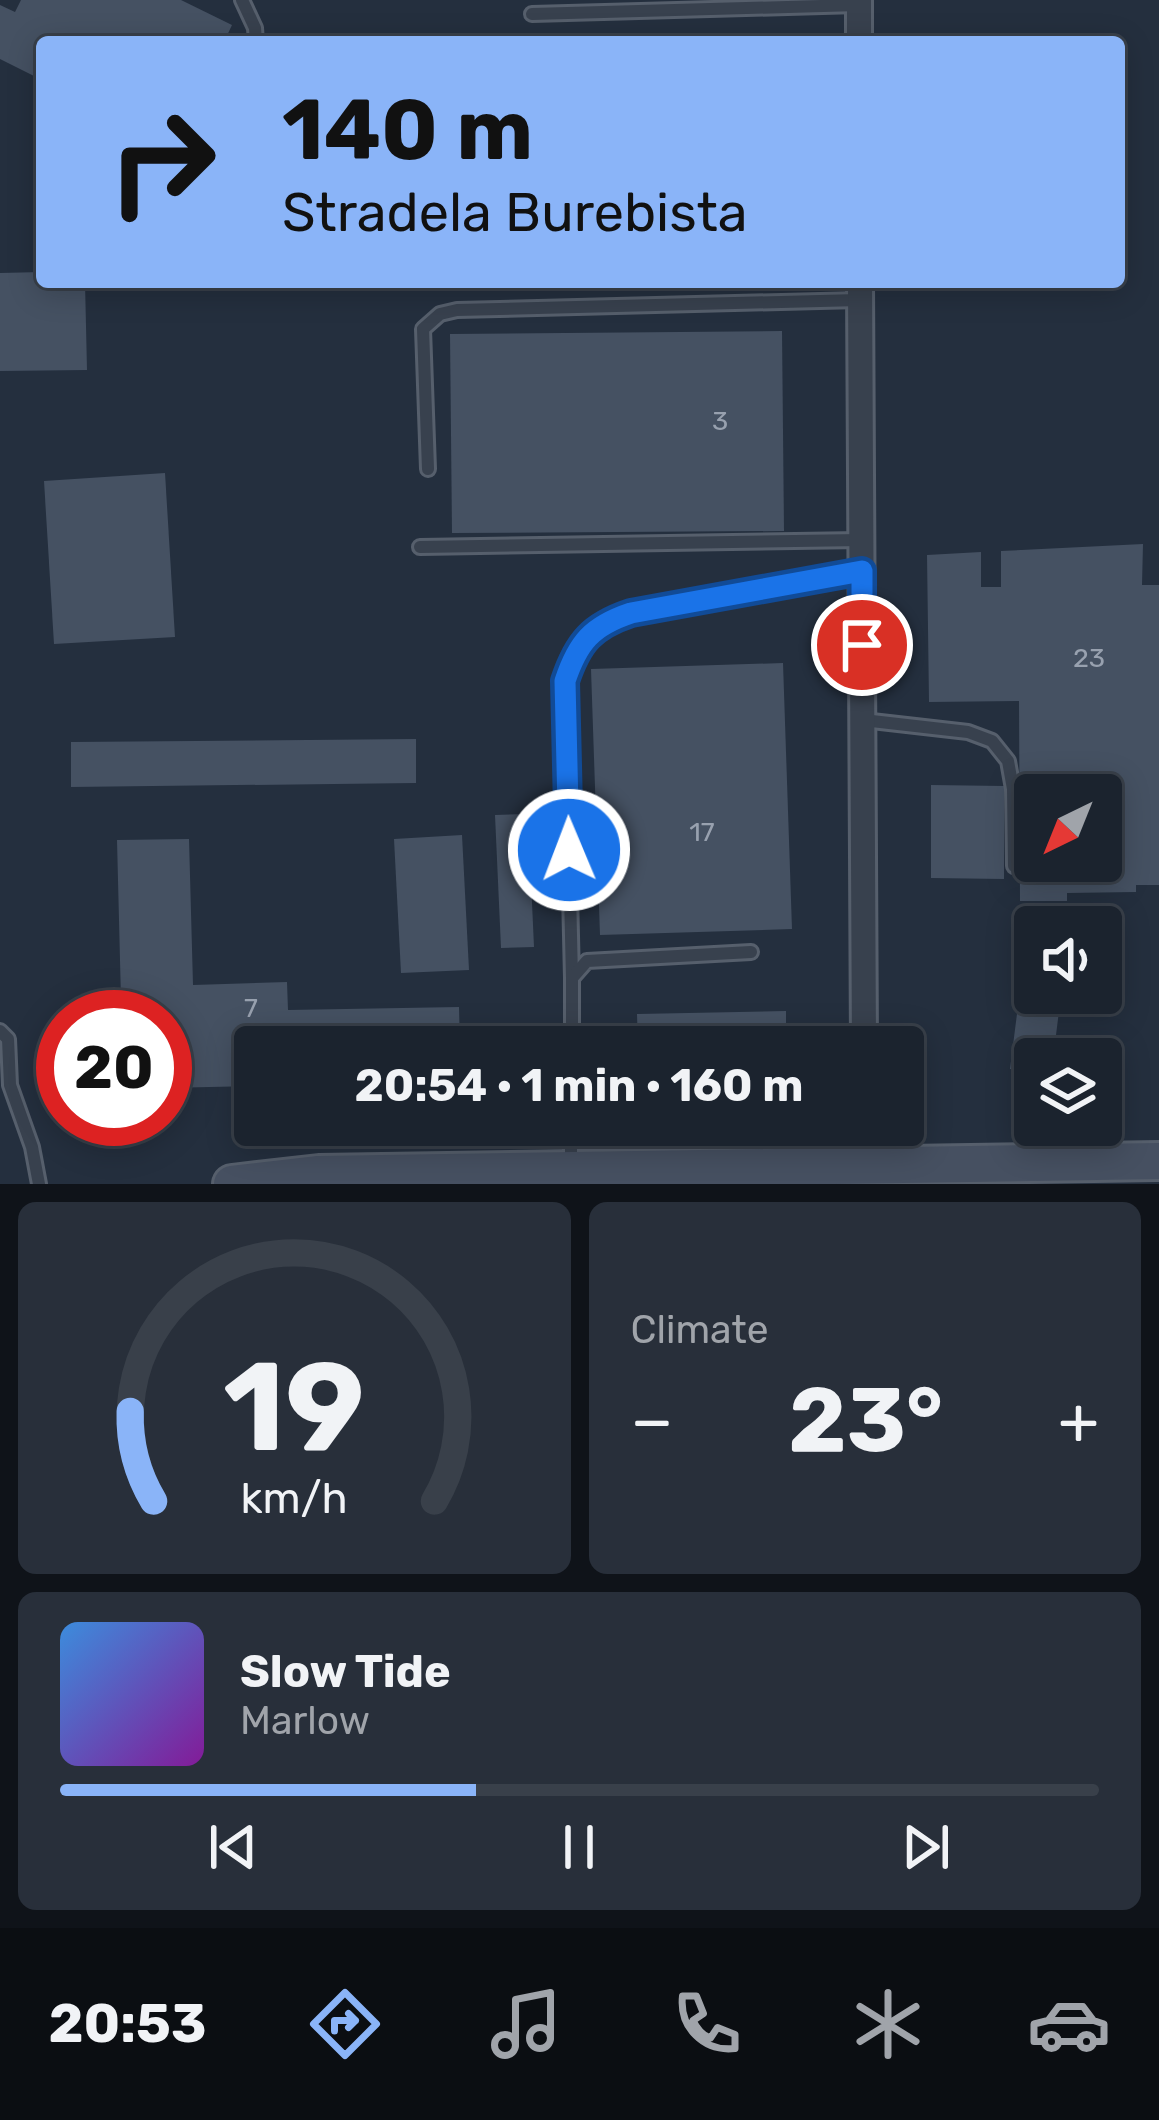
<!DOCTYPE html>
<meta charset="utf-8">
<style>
body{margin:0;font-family:Rubik,sans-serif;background:#282f3a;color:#f1f3f6;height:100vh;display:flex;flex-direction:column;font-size:45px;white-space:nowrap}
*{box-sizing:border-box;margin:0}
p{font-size:39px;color:#a0a4aa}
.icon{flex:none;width:66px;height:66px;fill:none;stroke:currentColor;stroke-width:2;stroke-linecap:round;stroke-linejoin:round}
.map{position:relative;height:1184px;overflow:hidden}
.panel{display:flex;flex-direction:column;gap:18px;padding:18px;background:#0f1319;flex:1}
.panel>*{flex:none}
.banner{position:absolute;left:36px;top:36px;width:1089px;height:252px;border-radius:12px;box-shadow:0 6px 30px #0003,0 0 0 3px #39404a;background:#8ab4f8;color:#111;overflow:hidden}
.needle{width:78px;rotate:223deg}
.controls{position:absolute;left:1014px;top:774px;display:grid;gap:24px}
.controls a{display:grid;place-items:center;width:108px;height:108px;border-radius:12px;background:#1b232e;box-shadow:0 6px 30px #0003,0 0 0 3px #39404a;font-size:60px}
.speed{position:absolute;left:36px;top:990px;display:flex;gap:24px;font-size:60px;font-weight:700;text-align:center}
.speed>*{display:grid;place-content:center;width:156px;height:156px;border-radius:50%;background:#1b232e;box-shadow:0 6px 30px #0003,0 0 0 3px #39404a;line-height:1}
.speed .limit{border:18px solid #d22;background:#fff;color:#111}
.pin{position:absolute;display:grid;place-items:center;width:102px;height:102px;color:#fff;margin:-51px;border:6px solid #fff;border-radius:50%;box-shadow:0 3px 12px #0007}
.me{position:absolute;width:132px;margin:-66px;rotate:359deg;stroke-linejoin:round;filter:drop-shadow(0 0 9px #0008)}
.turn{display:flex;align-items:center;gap:42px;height:252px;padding:0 48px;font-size:54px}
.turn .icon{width:156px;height:156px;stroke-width:2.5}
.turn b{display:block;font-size:84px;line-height:102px}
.big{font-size:90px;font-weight:700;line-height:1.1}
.panel .tile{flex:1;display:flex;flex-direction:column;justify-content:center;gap:18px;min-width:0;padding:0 42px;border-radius:18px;background:#282f3a}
.panel .dial{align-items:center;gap:0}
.dial svg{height:312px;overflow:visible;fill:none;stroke:#39404a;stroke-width:7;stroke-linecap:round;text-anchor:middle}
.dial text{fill:#f1f3f6;stroke:none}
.song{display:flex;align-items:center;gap:36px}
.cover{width:144px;height:144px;border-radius:18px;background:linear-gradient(135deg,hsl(210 70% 55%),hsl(290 70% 35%))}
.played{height:12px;border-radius:6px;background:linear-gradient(90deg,#8ab4f8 40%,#39404a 40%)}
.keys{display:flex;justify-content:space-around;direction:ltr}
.heat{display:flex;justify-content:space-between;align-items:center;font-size:66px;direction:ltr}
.panel .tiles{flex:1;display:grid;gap:18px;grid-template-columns:1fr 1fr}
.tile:last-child{grid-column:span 2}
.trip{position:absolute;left:234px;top:1026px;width:690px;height:120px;border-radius:12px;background:#1b232e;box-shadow:0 6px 30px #0003,0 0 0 3px #39404a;font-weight:700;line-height:120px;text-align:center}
.tabs{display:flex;height:192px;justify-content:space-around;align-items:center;background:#0b0e12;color:#a0a4aa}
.tabs .icon{width:84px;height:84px}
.tabs .active{color:#8ab4f8}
.tabs b{font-size:54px;color:#f1f3f6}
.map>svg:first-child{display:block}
</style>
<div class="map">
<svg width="1159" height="1184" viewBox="0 0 1159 1184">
<rect width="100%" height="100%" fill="#242f3e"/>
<g fill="#455162" fill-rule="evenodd">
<path d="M21,0H181L232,25L224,42H42V80L0,59V5L15,12Z"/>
<path d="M630,33V42H496V38Z"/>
<path d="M42,272V282H85L87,370L0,371V273Z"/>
<path d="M782,331L784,531L452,533L450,334Z"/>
<path d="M165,473L175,637L54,644L44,481Z"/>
<path d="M1143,544L1142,585H1159V885H1136V892L1067,893V901H1020L1019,701L929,702L927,555L981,552V587H1001V551ZM1035,795H1101V861H1035Z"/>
<path d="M783,663L792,929L600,935L591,669Z"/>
<path d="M416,739V783L71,787V742Z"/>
<path d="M931,785L1004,786V879L931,878Z"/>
<path d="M528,814L534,947L501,948L495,815Z"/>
<path d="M462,835L469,970L401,973L394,839Z"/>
<path d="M189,839L193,985L287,982L288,1010L459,1007L460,1047H255V1086L165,1088V1017H77V1011L151,1010V1000H121L117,840Z"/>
<path d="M1019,998L1060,1003L1053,1059H1035V1072L1010,1069Z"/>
<path d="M786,1011V1047H638L637,1014Z"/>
</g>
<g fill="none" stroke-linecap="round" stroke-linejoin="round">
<defs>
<g id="lane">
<path d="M242,0L255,28L256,42"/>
<path d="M532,14L858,5"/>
<path d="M428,469L423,329L440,314L457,310L859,300"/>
<path d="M420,547L861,540"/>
<path d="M863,720L968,732L992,741L1008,761L1013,789L1014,866"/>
<path d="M572,978L565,681C579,642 592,626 631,613L862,570"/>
<path d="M0,1031L8,1039L10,1085L32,1147L39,1184"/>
<path d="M572,1047V978L587,961L751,952"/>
<path d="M571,1163V1125"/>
</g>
<g id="street">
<path d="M859,0V42"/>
<path d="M860,282L864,1047"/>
<path d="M865,1125V1164"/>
</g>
<path id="secondary" d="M232,1184L319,1174L1159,1161"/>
</defs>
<use href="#lane" stroke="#565f6c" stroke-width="18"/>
<use href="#street" stroke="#565f6c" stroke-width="30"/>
<use href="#secondary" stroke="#565f6c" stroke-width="42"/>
<use href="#lane" stroke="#38414e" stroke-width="12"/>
<use href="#street" stroke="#38414e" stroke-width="24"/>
<use href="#secondary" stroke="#465061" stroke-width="36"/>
</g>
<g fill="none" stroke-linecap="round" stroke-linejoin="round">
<defs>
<path id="route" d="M569,850L565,681C578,642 592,626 631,613L862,571V645"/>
</defs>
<use href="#route" stroke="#114b97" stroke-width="30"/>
<use href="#route" stroke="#1a73e8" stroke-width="21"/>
</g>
<g text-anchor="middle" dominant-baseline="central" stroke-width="9" stroke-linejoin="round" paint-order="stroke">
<g font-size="27" fill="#98a1af">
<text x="720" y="421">3</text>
<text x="1089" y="658">23</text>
<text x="702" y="832">17</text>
<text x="251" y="1008">7</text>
</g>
</g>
</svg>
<div class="controls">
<a><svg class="needle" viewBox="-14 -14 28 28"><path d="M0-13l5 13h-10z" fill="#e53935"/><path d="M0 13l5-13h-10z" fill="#a0a4aa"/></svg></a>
<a><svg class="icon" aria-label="sound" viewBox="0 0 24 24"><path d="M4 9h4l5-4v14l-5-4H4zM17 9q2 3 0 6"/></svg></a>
<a><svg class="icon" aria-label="layers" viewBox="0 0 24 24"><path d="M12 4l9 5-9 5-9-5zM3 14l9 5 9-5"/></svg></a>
</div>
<div class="speed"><div class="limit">20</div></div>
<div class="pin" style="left:862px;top:645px;background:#d93025"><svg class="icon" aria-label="arrive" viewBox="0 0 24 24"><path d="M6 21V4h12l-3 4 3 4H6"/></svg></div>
<svg class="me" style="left:569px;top:850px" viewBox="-20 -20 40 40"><circle r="17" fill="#1a73e8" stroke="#fff" stroke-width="3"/><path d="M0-11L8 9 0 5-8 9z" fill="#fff"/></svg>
<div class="trip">20:54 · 1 min · 160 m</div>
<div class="banner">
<div class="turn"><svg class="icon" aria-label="right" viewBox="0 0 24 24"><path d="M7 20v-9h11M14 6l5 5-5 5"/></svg><div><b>140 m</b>Stradela Burebista</div></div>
</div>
</div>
<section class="panel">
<div class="tiles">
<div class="tile dial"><svg viewBox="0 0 100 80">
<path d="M14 69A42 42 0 1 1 86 69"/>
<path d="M14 69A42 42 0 0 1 8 46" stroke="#8ab4f8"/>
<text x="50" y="56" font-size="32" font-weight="700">19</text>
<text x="50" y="72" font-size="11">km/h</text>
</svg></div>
<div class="tile"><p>Climate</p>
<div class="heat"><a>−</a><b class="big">23°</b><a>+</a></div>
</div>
<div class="tile">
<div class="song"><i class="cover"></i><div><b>Slow Tide</b><p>Marlow</p></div></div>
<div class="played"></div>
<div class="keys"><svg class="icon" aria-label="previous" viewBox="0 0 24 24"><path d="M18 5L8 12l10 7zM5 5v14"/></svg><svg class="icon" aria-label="pause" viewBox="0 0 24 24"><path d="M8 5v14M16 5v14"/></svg><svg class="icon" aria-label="next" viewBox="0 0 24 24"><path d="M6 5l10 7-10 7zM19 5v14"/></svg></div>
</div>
</div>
</section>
<nav class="tabs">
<b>20:53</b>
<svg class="icon active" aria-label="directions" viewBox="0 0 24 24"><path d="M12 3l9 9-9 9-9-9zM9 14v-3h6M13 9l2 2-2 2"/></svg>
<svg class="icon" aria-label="music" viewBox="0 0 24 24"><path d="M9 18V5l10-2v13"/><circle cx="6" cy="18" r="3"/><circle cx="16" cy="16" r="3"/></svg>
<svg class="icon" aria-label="phone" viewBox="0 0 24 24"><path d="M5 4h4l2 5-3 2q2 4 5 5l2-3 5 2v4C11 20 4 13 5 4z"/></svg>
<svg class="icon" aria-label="climate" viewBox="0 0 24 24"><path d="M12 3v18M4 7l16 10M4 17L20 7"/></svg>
<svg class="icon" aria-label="car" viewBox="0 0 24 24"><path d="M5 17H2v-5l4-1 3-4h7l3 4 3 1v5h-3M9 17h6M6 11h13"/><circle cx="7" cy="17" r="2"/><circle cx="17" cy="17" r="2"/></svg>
</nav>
